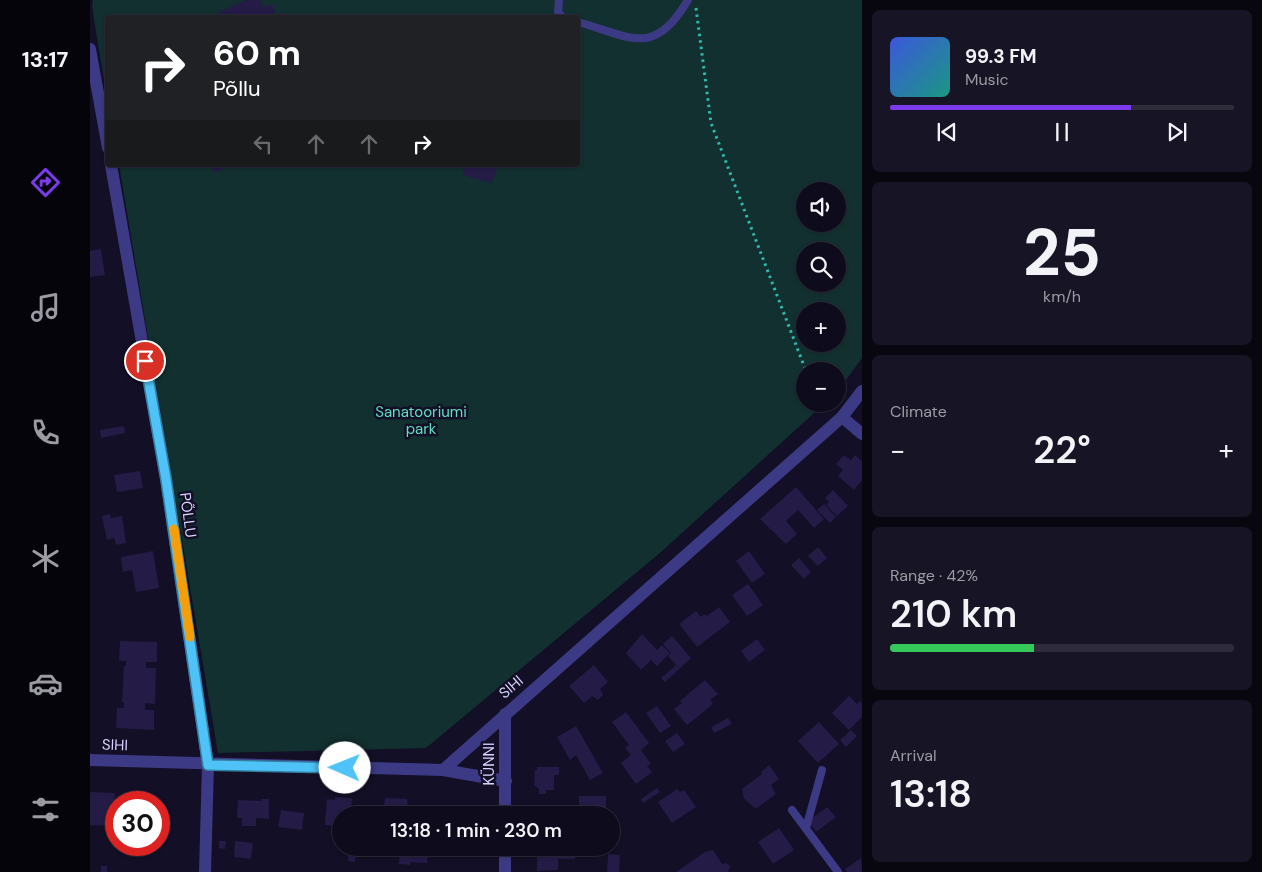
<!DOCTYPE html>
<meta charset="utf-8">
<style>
body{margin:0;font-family:"DM Sans",sans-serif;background:#171425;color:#f1f3f6;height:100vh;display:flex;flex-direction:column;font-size:19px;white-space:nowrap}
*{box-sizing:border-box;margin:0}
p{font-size:16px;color:#9b9ba3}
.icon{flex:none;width:28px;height:28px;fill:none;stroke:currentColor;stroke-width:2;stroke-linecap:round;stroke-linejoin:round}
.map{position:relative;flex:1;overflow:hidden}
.drawer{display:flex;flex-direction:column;gap:10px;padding:10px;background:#08060f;width:400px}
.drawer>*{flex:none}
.hud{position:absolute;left:15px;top:15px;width:475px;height:152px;border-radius:5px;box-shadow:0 1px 4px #0004,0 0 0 1px #2e2b3b;background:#202124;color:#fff;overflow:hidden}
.fabs{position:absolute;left:706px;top:182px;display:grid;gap:10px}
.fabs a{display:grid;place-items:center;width:50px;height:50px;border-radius:50%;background:#0e0b1c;box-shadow:0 1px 4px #0004,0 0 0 1px #2e2b3b;font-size:25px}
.speed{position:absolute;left:15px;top:791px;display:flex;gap:10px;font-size:25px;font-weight:700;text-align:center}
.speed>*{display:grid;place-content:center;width:65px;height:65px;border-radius:50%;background:#0e0b1c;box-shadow:0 1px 4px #0004,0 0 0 1px #2e2b3b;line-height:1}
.speed .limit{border:8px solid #d22;background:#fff;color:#111}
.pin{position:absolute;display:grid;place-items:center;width:42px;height:42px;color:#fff;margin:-21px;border:2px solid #fff;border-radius:50%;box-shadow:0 1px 5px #0007}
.me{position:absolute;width:55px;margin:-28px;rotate:271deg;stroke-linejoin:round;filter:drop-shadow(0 0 4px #0008)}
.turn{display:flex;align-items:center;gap:18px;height:105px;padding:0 25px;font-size:22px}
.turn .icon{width:65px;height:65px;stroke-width:2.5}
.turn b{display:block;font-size:35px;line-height:42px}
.lanes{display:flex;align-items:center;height:48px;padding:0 25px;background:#0003;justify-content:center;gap:25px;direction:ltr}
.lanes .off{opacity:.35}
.big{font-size:38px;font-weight:600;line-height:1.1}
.drawer .widget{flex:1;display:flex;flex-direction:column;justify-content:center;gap:8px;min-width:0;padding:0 18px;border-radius:8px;background:#171425}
.drawer .dial{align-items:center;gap:0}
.dial b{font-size:65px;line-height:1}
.song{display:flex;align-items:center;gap:15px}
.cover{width:60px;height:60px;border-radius:8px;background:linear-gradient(135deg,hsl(230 70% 55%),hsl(170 70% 35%))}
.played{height:5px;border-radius:2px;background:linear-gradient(90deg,#7c3aed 70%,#2e2b3b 70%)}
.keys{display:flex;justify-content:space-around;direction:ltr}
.heat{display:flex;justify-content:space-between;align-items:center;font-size:28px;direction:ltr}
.charge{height:8px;border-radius:4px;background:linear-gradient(90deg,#34c759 42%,#2e2b3b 0)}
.trip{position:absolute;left:242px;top:806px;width:288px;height:50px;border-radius:25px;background:#0e0b1c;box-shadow:0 1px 4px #0004,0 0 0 1px #2e2b3b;font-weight:600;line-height:50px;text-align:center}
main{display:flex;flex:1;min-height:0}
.tabs{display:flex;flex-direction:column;width:90px;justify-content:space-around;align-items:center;background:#06040b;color:#9b9ba3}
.tabs .icon{width:35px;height:35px}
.tabs .on{color:#7c3aed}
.tabs b{font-size:22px;color:#f1f3f6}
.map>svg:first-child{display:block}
</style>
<main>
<nav class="tabs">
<b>13:17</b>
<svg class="icon on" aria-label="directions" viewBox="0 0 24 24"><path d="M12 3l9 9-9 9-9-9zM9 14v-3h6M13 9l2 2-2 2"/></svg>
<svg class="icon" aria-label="music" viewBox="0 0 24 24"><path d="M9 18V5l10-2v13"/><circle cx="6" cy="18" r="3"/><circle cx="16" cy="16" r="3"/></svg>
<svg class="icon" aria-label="phone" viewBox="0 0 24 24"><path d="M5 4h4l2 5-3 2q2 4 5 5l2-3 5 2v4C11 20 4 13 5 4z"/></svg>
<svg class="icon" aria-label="climate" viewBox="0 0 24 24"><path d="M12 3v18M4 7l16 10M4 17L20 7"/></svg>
<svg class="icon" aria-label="car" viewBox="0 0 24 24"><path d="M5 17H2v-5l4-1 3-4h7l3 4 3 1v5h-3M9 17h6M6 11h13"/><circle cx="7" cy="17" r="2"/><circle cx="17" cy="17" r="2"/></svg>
<svg class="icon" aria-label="filters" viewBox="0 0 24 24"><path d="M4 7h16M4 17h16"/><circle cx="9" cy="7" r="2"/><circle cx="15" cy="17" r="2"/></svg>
</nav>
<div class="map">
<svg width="772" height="872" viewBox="0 0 772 872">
<rect width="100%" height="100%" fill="#130f26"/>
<path fill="#12302f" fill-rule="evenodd" d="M3,0H772V358L748,391V371H715V404H734L571,552L336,748L128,753L29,165H488V18H18L17,100L2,6ZM715,191H748V224H715ZM715,251H748V284H715ZM715,311H748V344H715Z"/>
<g fill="#241b47">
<path d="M156,0H170L174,7L182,4L185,13L175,18H132L129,12Z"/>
<path d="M121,165H142L124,173Z"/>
<path d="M375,165H408L402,183L373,175Z"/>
<path d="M11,249L15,275L0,277V251Z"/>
<path d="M34,426L35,433L11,438L10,430Z"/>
<path d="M754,455L761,460L765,455L772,461V480L764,490L748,476L753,470L746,464Z"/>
<path d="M50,471L53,488L27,492L24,475Z"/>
<path d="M706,487L734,519L724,528L708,510L696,521L707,534L696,544L670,519Z"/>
<path d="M743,490L758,506L747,516L736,505L739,502L735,498Z"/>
<path d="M734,504L746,517L740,523L727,510Z"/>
<path d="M20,514L21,518L32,516L36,543L26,545L24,538L17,540L12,516Z"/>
<path d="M728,547L737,558L728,566L718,556Z"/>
<path d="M63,551L69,588L46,592L42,570L33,572L31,557Z"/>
<path d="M659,551L675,574L662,583L646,561Z"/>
<path d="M709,558L721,572L714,579L701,565Z"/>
<path d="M658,584L673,605L657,616L642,595Z"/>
<path d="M629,607L640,622L607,647L589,624L606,611L611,617L615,614L617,616Z"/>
<path d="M552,634L567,650L572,645L580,653L567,666L561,660L551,670L536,653Z"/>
<path d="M582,636L601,658L575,682L571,678L586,665L578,656L581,653L573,644Z"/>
<path d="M667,639L675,650L659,662L651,651Z"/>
<path d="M30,641L67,642V662H56V668H66L65,704L55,703V710H64V730L26,728L27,708H34V702H32L34,666H36V661H29Z"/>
<path d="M504,665L518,682L510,689L513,695L508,700L502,696L494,703L479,686Z"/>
<path d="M615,680L628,694L620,700L623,704L597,725L584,709L592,703L590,701Z"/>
<path d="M759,696L767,704L770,701L772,704V717L759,730L742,713Z"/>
<path d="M567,706L581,726L570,733L556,713Z"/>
<path d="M536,712L559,743L551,750L561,764L557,766L562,772L546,784L531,763L541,755L535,748L539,745L522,722Z"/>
<path d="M638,718L642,724L624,733L621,727Z"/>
<path d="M729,722L749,744L728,763L708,741Z"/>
<path d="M486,726L513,773L500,780L486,755L480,760L467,737Z"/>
<path d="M761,730L767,736L756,747L750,740Z"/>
<path d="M587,733L595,744L583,752L575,741Z"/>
<path d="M679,765L689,779L681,785L686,794L667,808L663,807L654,798L652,789L672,774L671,772Z"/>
<path d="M447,767H469V775H464V790H456V794H449V789L444,785L445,770H447Z"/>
<path d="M567,788L570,792L553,803L551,799Z"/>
<path d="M587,789L590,792L594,790L606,807L582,823L568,802Z"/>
<path d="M0,792L25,793L23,826L0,825Z"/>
<rect x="489" y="796" width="27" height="19"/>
<path d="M245,797L262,798L261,815H251V823H247V826L235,825L237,799L245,800Z"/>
<path d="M295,798L317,799L318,815H284L285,806H294Z"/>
<path d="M171,799H179V819L166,818V826H152V818H147L148,800L171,801Z"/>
<path d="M737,807L746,817L726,832L718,821Z"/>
<path d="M191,810L214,813L212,830L188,827Z"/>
<path d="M689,828L704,850L683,864L668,842Z"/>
<path d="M129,841H136L135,849L129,848Z"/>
<path d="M145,841L163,843L161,859L144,857Z"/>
<path d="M29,845H56V852L29,850Z"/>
<path d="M259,848H267L265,862L258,861Z"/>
<path d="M310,848L338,850L337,863L320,862V865L309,864Z"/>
<path d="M447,848H493V850H485V859H468V870L447,871Z"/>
<path d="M623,850L632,864L636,863L640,866L638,872H586L615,852Z"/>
<path d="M518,854L530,855L529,872H517Z"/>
<path d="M771,858L772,872H757L755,869Z"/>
<rect x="11" y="866" width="6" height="6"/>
</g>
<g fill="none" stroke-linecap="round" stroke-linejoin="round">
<path stroke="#2fb8b0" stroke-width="3" stroke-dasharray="2.5 4" stroke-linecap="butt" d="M606,8L621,123L716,371"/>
<g stroke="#3d3a85" stroke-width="8">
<path d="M469,0L468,12L473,18"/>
<path d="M488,22C541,37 564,58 598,0"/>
<path d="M702,810L748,872"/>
<path d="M716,828L732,770"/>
</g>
<g stroke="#3d3a85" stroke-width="12">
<path d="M0,49L18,148"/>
<path d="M21,165L76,479L118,765L115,872"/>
<path d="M752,417L772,434"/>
<path d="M0,760L353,770L752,417L772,391"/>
<path d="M353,770L416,781"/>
<path d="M415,815V714"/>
<path d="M415,872V848"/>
</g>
</g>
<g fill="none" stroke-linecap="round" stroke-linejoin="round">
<defs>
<path id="route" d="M55,361L76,479L118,765L255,768"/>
</defs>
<use href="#route" stroke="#337fa1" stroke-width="12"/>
<use href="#route" stroke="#4fc3f7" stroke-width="9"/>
<path stroke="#f59e0b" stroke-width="9" d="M84,529L100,637"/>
</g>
<g text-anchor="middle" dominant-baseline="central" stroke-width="5" stroke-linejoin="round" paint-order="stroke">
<g font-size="15" fill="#5fe0c0" stroke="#130f26">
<text x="331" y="412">Sanatooriumi<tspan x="331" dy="17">park</tspan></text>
</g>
<g font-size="15" fill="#d9d4ff" stroke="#130f26">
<text transform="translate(98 515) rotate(82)">PÕLLU</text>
<text transform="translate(421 687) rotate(-41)">SIHI</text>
<text transform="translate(25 745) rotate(2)">SIHI</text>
<text transform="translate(399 764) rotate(-90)">KÜNNI</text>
</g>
</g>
</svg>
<div class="fabs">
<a><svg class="icon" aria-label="sound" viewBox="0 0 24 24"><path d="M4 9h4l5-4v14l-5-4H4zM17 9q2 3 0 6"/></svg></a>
<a><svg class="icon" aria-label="search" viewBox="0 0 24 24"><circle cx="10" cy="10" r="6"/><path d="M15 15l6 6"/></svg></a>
<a>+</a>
<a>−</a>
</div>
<div class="speed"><div class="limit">30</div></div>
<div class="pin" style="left:55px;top:361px;background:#d93025"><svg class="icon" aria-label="arrive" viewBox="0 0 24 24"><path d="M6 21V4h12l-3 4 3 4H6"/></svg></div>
<svg class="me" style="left:255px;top:768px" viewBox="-20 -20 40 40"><circle r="19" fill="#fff"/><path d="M0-13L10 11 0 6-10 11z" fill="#4fc3f7"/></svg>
<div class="trip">13:18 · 1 min · 230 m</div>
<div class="hud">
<div class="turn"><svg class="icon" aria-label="right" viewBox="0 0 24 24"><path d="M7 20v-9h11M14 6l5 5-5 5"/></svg><div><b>60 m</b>Põllu</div></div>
<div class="lanes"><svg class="icon off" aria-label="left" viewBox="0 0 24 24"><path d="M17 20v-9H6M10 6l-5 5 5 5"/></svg><svg class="icon off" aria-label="ahead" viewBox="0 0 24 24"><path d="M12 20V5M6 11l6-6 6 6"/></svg><svg class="icon off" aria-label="ahead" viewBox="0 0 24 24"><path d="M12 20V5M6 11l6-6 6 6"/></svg><svg class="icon" aria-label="right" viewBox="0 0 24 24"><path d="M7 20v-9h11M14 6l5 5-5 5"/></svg></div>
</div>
</div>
<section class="drawer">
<div class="widget">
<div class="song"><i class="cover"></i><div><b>99.3 FM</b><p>Music</p></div></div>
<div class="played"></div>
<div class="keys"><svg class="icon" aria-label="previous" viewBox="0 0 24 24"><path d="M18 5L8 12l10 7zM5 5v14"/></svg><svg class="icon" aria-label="pause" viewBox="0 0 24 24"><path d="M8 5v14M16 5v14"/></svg><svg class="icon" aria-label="next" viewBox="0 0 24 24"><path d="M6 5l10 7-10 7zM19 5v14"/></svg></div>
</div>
<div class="widget dial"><b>25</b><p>km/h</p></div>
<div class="widget"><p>Climate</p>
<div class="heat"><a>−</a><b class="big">22°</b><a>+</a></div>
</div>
<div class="widget"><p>Range · 42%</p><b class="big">210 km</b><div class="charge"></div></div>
<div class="widget"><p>Arrival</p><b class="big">13:18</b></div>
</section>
</main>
